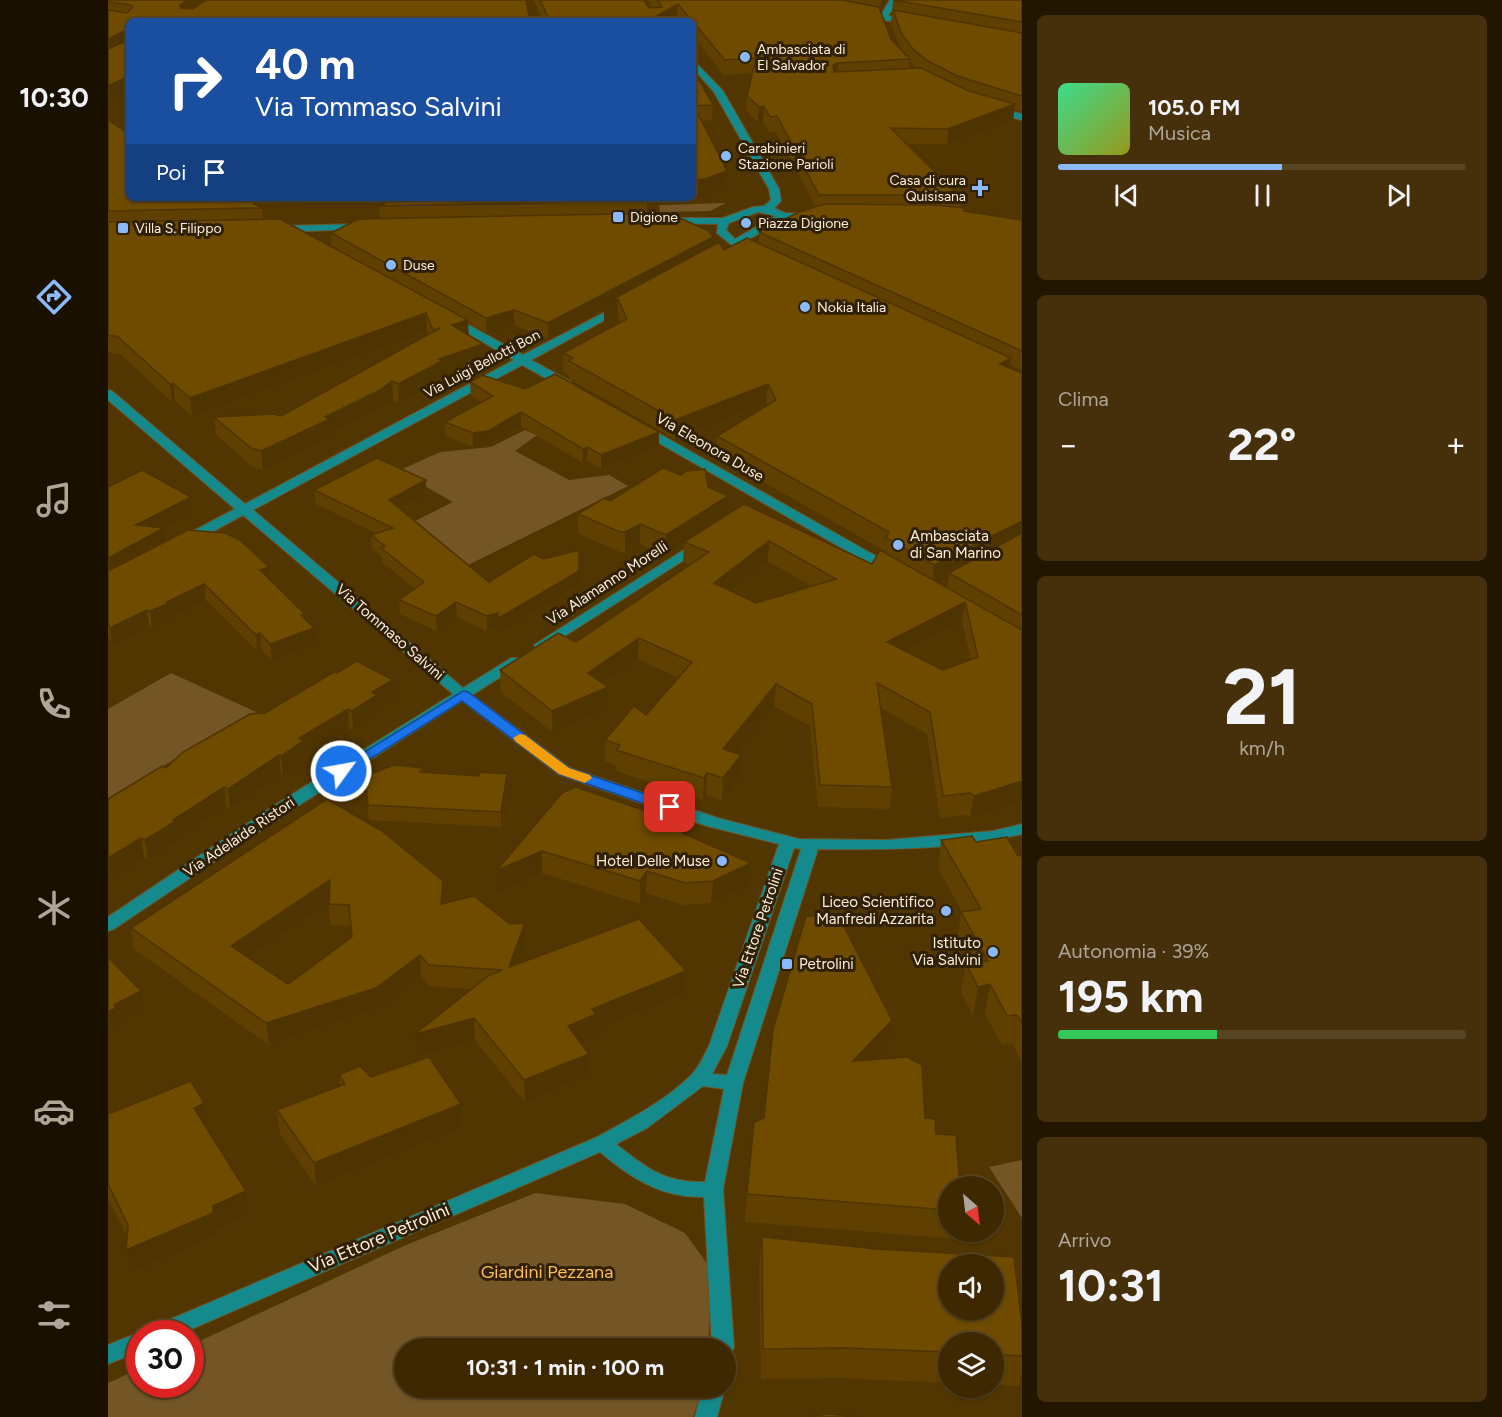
<!DOCTYPE html>
<html lang="it">
<meta charset="utf-8">
<style>
body{margin:0;font-family:Figtree,sans-serif;background:#45300b;color:#f1f3f6;height:100vh;display:flex;flex-direction:column;font-size:22px;white-space:nowrap}
*{box-sizing:border-box;margin:0}
p{font-size:20px;color:#ada699}
.icon{flex:none;width:33px;height:33px;fill:none;stroke:currentColor;stroke-width:2;stroke-linecap:round;stroke-linejoin:round}
.map{position:relative;flex:1;overflow:hidden}
.panel{display:flex;flex-direction:column;gap:15px;padding:15px;background:#221601;width:480px}
.panel>*{flex:none}
.top-card{position:absolute;left:18px;top:18px;width:570px;height:183px;border-radius:9px;box-shadow:0 2px 4px #0004,0 0 0 2px #574423;background:#1a4fa0;color:#fff;overflow:hidden}
.needle{width:39px;rotate:152deg}
.tools{position:absolute;left:830px;top:1176px;display:grid;gap:12px}
.tools a{display:grid;place-items:center;width:66px;height:66px;border-radius:50%;background:#3e2801;box-shadow:0 2px 4px #0004,0 0 0 2px #574423;font-size:30px}
.speed{position:absolute;left:18px;top:1320px;display:flex;gap:12px;font-size:30px;font-weight:700;text-align:center}
.speed>*{display:grid;place-content:center;width:78px;height:78px;border-radius:50%;background:#3e2801;box-shadow:0 2px 4px #0004,0 0 0 2px #574423;line-height:1}
.speed .limit{border:9px solid #d22;background:#fff;color:#111}
.pin{position:absolute;display:grid;place-items:center;width:51px;height:51px;color:#fff;margin:-26px;border-radius:12px;box-shadow:0 3px 9px #0006}
.me{position:absolute;width:66px;margin:-33px;rotate:58deg;stroke-linejoin:round;filter:drop-shadow(0 0 4px #0008)}
.turn{display:flex;align-items:center;gap:21px;height:126px;padding:0 30px;font-size:27px}
.turn .icon{width:78px;height:78px;stroke-width:2.5}
.turn b{display:block;font-size:42px;line-height:51px}
.then{display:flex;align-items:center;height:57px;padding:0 30px;background:#0003;gap:12px;font-size:22px}
.big{font-size:45px;font-weight:700;line-height:1.1}
.panel .tile{flex:1;display:flex;flex-direction:column;justify-content:center;gap:9px;min-width:0;padding:0 21px;border-radius:9px;background:#45300b}
.panel .dial{align-items:center;gap:0}
.dial b{font-size:78px;line-height:1}
.song{display:flex;align-items:center;gap:18px}
.cover{width:72px;height:72px;border-radius:9px;background:linear-gradient(135deg,hsl(150 70% 55%),hsl(60 70% 35%))}
.played{height:6px;border-radius:3px;background:linear-gradient(90deg,#8bbafc 55%,#574423 55%)}
.keys{display:flex;justify-content:space-around;direction:ltr}
.heat{display:flex;justify-content:space-between;align-items:center;font-size:33px;direction:ltr}
.charge{height:9px;border-radius:4px;background:linear-gradient(90deg,#34c759 39%,#574423 0)}
.trip{position:absolute;left:286px;top:1338px;width:342px;height:60px;border-radius:30px;background:#3e2801;box-shadow:0 2px 4px #0004,0 0 0 2px #574423;font-weight:700;line-height:60px;text-align:center}
main{display:flex;flex:1;min-height:0}
.tabs{display:flex;flex-direction:column;width:108px;justify-content:space-around;align-items:center;background:#191000;color:#ada699}
.tabs .icon{width:42px;height:42px}
.tabs .on{color:#8bbafc}
.tabs b{font-size:27px;color:#f1f3f6}
.map>svg:first-child{display:block}
</style>
<main>
<nav class="tabs">
<b>10:30</b>
<svg class="icon on" aria-label="directions" viewBox="0 0 24 24"><path d="M12 3l9 9-9 9-9-9zM9 14v-3h6M13 9l2 2-2 2"/></svg>
<svg class="icon" aria-label="music" viewBox="0 0 24 24"><path d="M9 18V5l10-2v13"/><circle cx="6" cy="18" r="3"/><circle cx="16" cy="16" r="3"/></svg>
<svg class="icon" aria-label="phone" viewBox="0 0 24 24"><path d="M5 4h4l2 5-3 2q2 4 5 5l2-3 5 2v4C11 20 4 13 5 4z"/></svg>
<svg class="icon" aria-label="climate" viewBox="0 0 24 24"><path d="M12 3v18M4 7l16 10M4 17L20 7"/></svg>
<svg class="icon" aria-label="car" viewBox="0 0 24 24"><path d="M5 17H2v-5l4-1 3-4h7l3 4 3 1v5h-3M9 17h6M6 11h13"/><circle cx="7" cy="17" r="2"/><circle cx="17" cy="17" r="2"/></svg>
<svg class="icon" aria-label="filters" viewBox="0 0 24 24"><path d="M4 7h16M4 17h16"/><circle cx="9" cy="7" r="2"/><circle cx="15" cy="17" r="2"/></svg>
</nav>
<div class="map">
<svg width="914" height="1417" viewBox="0 0 914 1417">
<rect width="100%" height="100%" fill="#523601"/>
<g fill="#745626">
<path d="M618,203L602,211L552,212L551,205Z"/>
<path d="M417,430L429,435L407,451L461,480L501,475L520,486L360,565L299,525L345,502L290,471L332,452L383,447Z"/>
<path d="M63,673L148,712L0,798V709Z"/>
<path d="M914,1160V1218L881,1167Z"/>
<path d="M427,1193L517,1204L577,1233L604,1270L600,1348H297V1388H595L585,1417H0V1383L31,1369L32,1384H82L83,1345L298,1245Z"/>
</g>
<g fill="none" stroke-linecap="round" stroke-linejoin="round">
<defs>
<g id="minor">
<path d="M782,0H790L780,16L805,20V24L775,20L751,14L755,12L773,15Z"/>
<path d="M585,60L615,91L671,189L673,201L666,208L677,213L706,214V218L678,219L626,247L609,233L610,224L554,223L553,221L558,218H615L645,207L656,206L663,200L661,189L606,92L585,68ZM650,212L668,216L627,239L618,230L621,223Z"/>
<path d="M886,107L914,114V120L883,112L881,110Z"/>
<path d="M252,224L257,227L256,229L171,232L166,229L171,226Z"/>
<path d="M513,304L519,307L517,309L423,360L463,382V388H455L414,365L145,510L355,688L403,658H413L415,661L413,664L364,695L462,768L610,818L691,839L778,840L885,831L914,824V834C848,850 778,850 710,849L635,1083L615,1189L626,1348L622,1354L618,1356V1348H604L596,1197C553,1198 523,1178 492,1152L72,1334H39L42,1328L487,1138C517,1122 561,1099 584,1074C592,1066 596,1055 601,1046L671,844L599,826L450,774L354,701L179,813L6,929L0,931V917L167,805L345,694L135,515L84,543H74L72,540L74,537L127,509L0,400V390L4,391L137,504L406,360L340,322V318H348L415,355ZM686,848L693,849L619,1075L604,1074L619,1046ZM595,1086L616,1089L597,1182C557,1183 538,1168 508,1144L539,1128Z"/>
<path d="M534,424L789,568L791,571L789,574H779L530,431V425Z"/>
<path d="M593,539L600,543L598,546L438,648H428L426,645Z"/>
<path d="M32,1332L36,1334H32V1351L0,1364V1345Z"/>
<path d="M595,1388H617L609,1417H587Z"/>
</g>
</defs>
<use href="#minor" stroke="#6d5424" stroke-width="2"/>
<use href="#minor" fill="#158a8c" fill-rule="evenodd"/>
</g>
<g fill="#5f4000" fill-rule="evenodd">
<path d="M0,0H418L21,21V92L0,102Z"/>
<path d="M426,0H536L541,8H545L540,0H779L772,12L783,39L798,55L792,47L783,24L785,0H914V112L906,109L905,120L839,144H799L853,198L852,208L856,211L914,220V370L902,365L901,368L914,373V802L862,818L859,815L832,818L819,734L773,708L784,787L782,809L710,807L702,726L666,706L628,754L632,777L614,800L598,795L595,800L508,771V765L497,761V740L538,715L571,678L530,659L495,684L500,687V709L444,732L393,692L392,670L468,642L582,565L575,562L576,544L558,555L532,544L517,552H512L470,534V514L502,501L600,487L620,496L619,514L764,564L777,553V551L608,455L609,436L660,405L658,403L567,439L461,379V375L455,372V353L512,323L510,317L496,322V309L440,338L406,325L379,333L360,323V335L375,361L337,375V378L291,403L285,400L273,408L223,433V437L155,470L145,467L108,435L106,417L173,416L320,334L319,331L84,416L67,401L64,402L11,353L5,354L0,350V120L21,198H582L539,207V214L604,246L616,250L651,244V232L708,207L668,132H661L655,122H650L638,111L639,96L644,73L616,75L585,37V21H571L569,18L565,21H435ZM801,60L804,64L810,69H801ZM280,202L271,206L272,219L223,233V247L155,219L154,208L147,204ZM660,561L703,586L648,603L622,591ZM841,577L839,588L830,582ZM854,622L863,660L835,670L799,652Z"/>
<path d="M585,70L605,105L604,120L594,121L619,171L618,187L600,194L585,197Z"/>
<path d="M362,382L417,389L551,432V446L493,469L479,461L475,463L413,426L380,445L365,447L337,435V422L374,402L363,395Z"/>
<path d="M0,487L83,497L85,512L55,528H56L58,541L161,567L163,581L197,619L208,644L164,660L153,650L149,651L98,600L61,618V620L44,628L41,626L4,645L0,634Z"/>
<path d="M206,490L318,494L292,508L381,582L471,585L389,634V628L379,631L349,617L329,631L292,614L291,600L307,589L274,562V557L264,549L263,535L268,533L208,504Z"/>
<path d="M229,673L285,680L286,699L270,709V714L245,730L241,728L196,755L197,760L175,775L173,774L122,808L118,806L70,838V841L40,860L36,857L0,880V799L58,768Z"/>
<path d="M315,768V772L371,776L399,789L393,827L261,820L257,776Z"/>
<path d="M454,793L579,836L641,885L603,903L576,905L538,893L532,904L434,873L389,893V870Z"/>
<path d="M219,799L336,903L417,945L410,964L577,993L488,1029V1036L472,1042L481,1054V1075L417,1102L367,1040L308,1056L307,1034L362,989L322,986L313,977L269,1009L161,1045L26,949L23,928ZM221,903L222,925L243,926L244,937L180,984L140,958Z"/>
<path d="M833,840L868,842L910,856L914,855V1062L904,1044L894,1045L877,1014L865,1016L853,993L858,964H861L849,941L853,912H854L830,868Z"/>
<path d="M784,1020L780,1047L769,1059L817,1118L828,1134L840,1186V1232H851L850,1239L637,1222L639,1194L656,1118Z"/>
<path d="M231,1075L263,1077L354,1127L208,1186L172,1134L169,1110L232,1086Z"/>
<path d="M96,1103L100,1126L98,1127L141,1214L108,1229V1235L22,1273L18,1250L19,1237L0,1198V1114Z"/>
<path d="M654,1237L769,1249L914,1326V1372L911,1386L885,1385V1342H840V1383L733,1378L653,1379L651,1267Z"/>
</g>
<g fill="#4e3400">
<path d="M80,0H103L74,19L72,8V5Z"/>
<path d="M773,0H779L772,13Z"/>
<path d="M570,4L569,18L565,21H540Z"/>
<path d="M18,30L20,44L0,54V39Z"/>
<path d="M730,63L729,78L724,80L725,65Z"/>
<path d="M21,76V92L0,102V86Z"/>
<path d="M907,104L905,120L839,144L840,129Z"/>
<path d="M656,106L655,122H650L651,107Z"/>
<path d="M619,171L618,187L600,194L585,197V181Z"/>
<path d="M524,198H582L539,207V201Z"/>
<path d="M605,237L604,252L510,299V317L496,322V309L440,338V323Z"/>
<path d="M406,310V325L379,333L378,318Z"/>
<path d="M318,313L319,331L84,416L82,398Z"/>
<path d="M360,320L361,338L344,325Z"/>
<path d="M375,344V361L337,375V378L291,403L290,384L331,359Z"/>
<path d="M903,358L900,377L892,364Z"/>
<path d="M284,381L285,400L273,408L223,433V437L155,470L153,451Z"/>
<path d="M65,383L67,401L64,402L62,384Z"/>
<path d="M660,384L658,403L567,439V420Z"/>
<path d="M413,412V426L380,445L365,447V433Z"/>
<path d="M551,432V446L493,469V455Z"/>
<path d="M480,447L479,461L475,463V449Z"/>
<path d="M318,480V494L282,513L281,500Z"/>
<path d="M620,496L619,516L576,542V544L558,555V535Z"/>
<path d="M83,497L85,512L30,541L28,525Z"/>
<path d="M914,521V539L841,573V577L824,585L826,565Z"/>
<path d="M532,524V544L517,552V532Z"/>
<path d="M56,528L58,543L0,575V558Z"/>
<path d="M661,541L660,561L605,604L606,583Z"/>
<path d="M471,550V585L389,634V628L379,631V616Z"/>
<path d="M161,567L163,583L152,570Z"/>
<path d="M96,584L98,600L61,618V620L44,628L42,611L59,602Z"/>
<path d="M348,602L349,617L329,631L328,616Z"/>
<path d="M857,602L854,622L777,663L779,642Z"/>
<path d="M39,610L41,626L4,645L2,628Z"/>
<path d="M206,628L208,644L164,660L162,644Z"/>
<path d="M152,633L153,650L149,651L148,635Z"/>
<path d="M531,638L530,659L480,694V673Z"/>
<path d="M285,680L286,699L270,709V714L245,730L244,711L264,692Z"/>
<path d="M668,684L666,706L614,771L615,749Z"/>
<path d="M500,687V709L444,732V711Z"/>
<path d="M240,709L241,728L196,755L197,760L175,775L173,756L191,738Z"/>
<path d="M171,755L173,774L122,808L120,789Z"/>
<path d="M633,755L632,777L614,800L615,778Z"/>
<path d="M599,773L598,795L595,800L596,778Z"/>
<path d="M399,774V789L393,827V812Z"/>
<path d="M914,781V802L862,818L866,796Z"/>
<path d="M116,787L118,806L70,838V841L40,860L37,840L65,820Z"/>
<path d="M580,825L579,848L574,833Z"/>
<path d="M33,838L36,857L0,880V858Z"/>
<path d="M434,851V873L389,893V870Z"/>
<path d="M643,863L641,885L603,903L605,881Z"/>
<path d="M539,871L538,893L532,904V881Z"/>
<path d="M222,880L224,901L125,968L123,946Z"/>
<path d="M335,881L336,902L334,925L333,904Z"/>
<path d="M417,923V945L402,989L401,967Z"/>
<path d="M312,955L313,977L269,1009L161,1045L158,1023Z"/>
<path d="M578,971L577,993L488,1029V1036L460,1048V1026L484,1009Z"/>
<path d="M882,984L877,1014L865,1016L870,987Z"/>
<path d="M33,991L36,1007L10,1021V1024L0,1029V1012L6,1005Z"/>
<path d="M366,1018L367,1040L308,1056L307,1034Z"/>
<path d="M784,1020L780,1047L742,1089L745,1061Z"/>
<path d="M481,1054V1075L417,1102L416,1080Z"/>
<path d="M96,1103L100,1126L90,1131L86,1108Z"/>
<path d="M353,1104L354,1127L208,1186L206,1163Z"/>
<path d="M138,1191L141,1214L108,1229V1235L22,1273L18,1250L105,1206Z"/>
</g>
<g fill="#6f4b00" stroke="#4e3400" stroke-width="1.5" fill-rule="evenodd">
<path d="M0,0H80L72,5V8L85,9L98,0H418L422,21H21V30H18L0,39V10L19,13L25,7L23,5L0,2Z"/>
<path d="M432,0H536L541,8L554,7L549,0H734L771,7L783,39L802,59L730,63L725,65L726,72L813,68L861,91L907,104L840,129L783,128L853,198L826,195H711L669,116L662,117L656,106L651,107L639,96L648,58L617,60L585,22V21H584L570,4L540,21H442Z"/>
<path d="M785,0H914V22Z"/>
<path d="M785,10L914,33V96L849,76L818,60L805,49L793,33Z"/>
<path d="M21,30V76L0,86V49L20,40Z"/>
<path d="M585,70L605,105L586,106L619,171L600,178L585,181Z"/>
<path d="M0,120L21,134V198H136L154,208L0,211Z"/>
<path d="M287,198H533L539,201L271,206Z"/>
<path d="M717,204L826,205L856,208V211L914,220V351L651,232L691,212Z"/>
<path d="M561,213L601,231L605,237L440,323L406,310L378,318L223,233L250,219Z"/>
<path d="M172,219L360,320L344,325L375,344L331,359L336,360L290,384L284,381L272,390L217,417L222,419L153,451L143,448L106,417L166,414L173,416L332,328L325,330L318,313L82,398L65,383L62,384L9,336H3L0,334V222Z"/>
<path d="M639,238L903,358L892,364L914,373V521L826,565L778,538L781,532L609,436L668,400L660,384L567,420L461,361L465,358L455,353L519,319L510,299L496,304L611,242L616,250Z"/>
<path d="M447,374L551,432L493,455L480,447L475,449L413,412L380,431L365,433L337,422L385,396L362,382L374,375L417,389Z"/>
<path d="M269,458L318,480L281,500L381,582L426,554L435,559L471,550V571L389,619L390,613L379,616L348,602L328,616L291,600L316,582L273,548L277,546L263,535L285,528L206,490Z"/>
<path d="M555,468L573,475L578,471L597,469L600,487L620,496L558,535L532,524L517,532H512L470,514L496,498L502,501Z"/>
<path d="M34,470L83,497L28,525L56,528L0,558V487Z"/>
<path d="M636,504L764,564L772,550L914,630V781L866,796L862,793L835,796L822,712L769,683L784,787L712,785L704,704L668,684L615,749L633,755L615,778L599,773L596,778L508,750L512,745L497,740L526,706L538,715L584,662L531,638L480,673L500,687L444,711L392,670L450,633L468,642L601,552L576,542ZM661,541L728,579L648,603L606,583ZM857,602L870,657L835,670L779,642Z"/>
<path d="M80,530L117,533L132,540L161,567L152,570L197,614L193,615L206,628L162,644L152,633L148,635L96,584L59,602V604L42,611L39,610L2,628L0,624V571Z"/>
<path d="M914,533V615L841,573Z"/>
<path d="M249,661L285,680L264,692L269,695L244,711L240,709L191,738L195,741L173,756L171,755L120,789L116,787L65,820L68,821L37,840L33,838L0,858V799L54,766L58,768L75,752L142,714L157,713L226,672L229,673Z"/>
<path d="M286,765L315,768L312,772L371,776V772L399,774L393,812L260,805L257,776Z"/>
<path d="M467,787L580,825L574,833L643,863L605,881L577,883L539,871L532,881L434,851L389,870L454,793Z"/>
<path d="M219,799L274,831L335,881L333,904L366,896L402,924L417,923L401,967L531,919L578,971L484,1009L488,1014L460,1026L481,1054L416,1080L366,1018L307,1034L380,976L394,970L321,965L312,955L268,988L158,1023L23,928ZM222,880L221,904L241,905L244,937L180,984L123,946Z"/>
<path d="M864,836L868,842L899,837L910,856L914,855V1023L909,1015L899,1016L882,984L870,987L858,964L880,961L853,912L873,909L833,840Z"/>
<path d="M698,916L731,917L784,1020L745,1061L799,1057L814,1065L817,1118L827,1119L828,1134L848,1135L852,1186H840V1210L639,1194L646,1122L656,1118L665,1030Z"/>
<path d="M2,959L33,991L6,1005L8,1008L0,1012V960Z"/>
<path d="M321,1057L353,1104L206,1163L169,1110L237,1084L231,1075L252,1066L263,1077Z"/>
<path d="M83,1081L96,1103L86,1108L138,1191L105,1206V1213L18,1250L20,1225L0,1184V1114Z"/>
<path d="M654,1237L769,1249L906,1257L914,1326V1356L885,1354V1342H840V1352L737,1348L655,1349ZM840,1264H885V1310H840Z"/>
<path d="M723,1414L750,1417H701V1416Z"/>
</g>
<path fill="#1a73e8" stroke="#114b97" stroke-width="1.5" d="M355,691L360,692L461,768L567,804L569,807L562,812L557,811L451,774L354,701L238,774H228L226,771Z"/>
<path fill="#f59e0b" d="M412,734L417,735L461,768L482,775L484,778L477,783L451,774L407,741L405,738Z"/>
<g fill="#8bbafc" stroke="#302006" stroke-width="2">
<circle cx="637" cy="57" r="6"/>
<circle cx="618" cy="156" r="6"/>
<path d="M869 179h6v6h6v6h-6v6h-6v-6h-6v-6h6z"/>
<rect x="504" y="211" width="12" height="12" rx="3"/>
<circle cx="638" cy="223" r="6"/>
<rect x="9" y="222" width="12" height="12" rx="3"/>
<circle cx="283" cy="265" r="6"/>
<circle cx="697" cy="307" r="6"/>
<circle cx="790" cy="545" r="6"/>
<circle cx="614" cy="861" r="6"/>
<circle cx="838" cy="911" r="6"/>
<circle cx="885" cy="952" r="6"/>
<rect x="673" y="958" width="12" height="12" rx="3"/>
</g>
<g text-anchor="middle" dominant-baseline="central" stroke-width="6" stroke-linejoin="round" paint-order="stroke">
<g font-size="14" fill="#fcefdd" stroke="#302006" text-anchor="start">
<text x="649" y="49">Ambasciata di<tspan x="649" dy="16">El Salvador</tspan></text>
<text x="630" y="148">Carabinieri<tspan x="630" dy="16">Stazione Parioli</tspan></text>
<text x="858" y="180" text-anchor="end">Casa di cura<tspan x="858" dy="16">Quisisana</tspan></text>
<text x="522" y="217">Digione</text>
<text x="650" y="223">Piazza Digione</text>
<text x="27" y="228">Villa S. Filippo</text>
<text x="295" y="265">Duse</text>
<text x="709" y="307">Nokia Italia</text>
</g>
<g font-size="14" fill="#fcefdd" stroke="#302006">
<text transform="translate(374 364) rotate(-28)">Via Luigi Bellotti Bon</text>
</g>
<g font-size="15" fill="#fcefdd" stroke="#302006">
<text transform="translate(602 447) rotate(30)">Via Eleonora Duse</text>
<text transform="translate(499 583) rotate(-33)">Via Alamanno Morelli</text>
<text transform="translate(282 632) rotate(41)">Via Tommaso Salvini</text>
<text transform="translate(131 837) rotate(-34)">Via Adelaide Ristori</text>
<text transform="translate(650 928) rotate(-71)">Via Ettore Petrolini</text>
</g>
<g font-size="15" fill="#fcefdd" stroke="#302006" text-anchor="end">
<text x="802" y="536" text-anchor="start">Ambasciata<tspan x="802" dy="17">di San Marino</tspan></text>
<text x="602" y="861">Hotel Delle Muse</text>
<text x="826" y="902">Liceo Scientifico<tspan x="826" dy="17">Manfredi Azzarita</tspan></text>
<text x="873" y="943">Istituto<tspan x="873" dy="17">Via Salvini</tspan></text>
<text x="691" y="964" text-anchor="start">Petrolini</text>
</g>
<g font-size="18" fill="#fcefdd" stroke="#302006">
<text transform="translate(271 1238) rotate(-23)">Via Ettore Petrolini</text>
</g>
<g font-size="18" fill="#ffbe53" stroke="#302006">
<text x="439" y="1272">Giardini Pezzana</text>
</g>
</g>
</svg>
<div class="tools">
<a><svg class="needle" viewBox="-14 -14 28 28"><path d="M0-13l5 13h-10z" fill="#e53935"/><path d="M0 13l5-13h-10z" fill="#ada699"/></svg></a>
<a><svg class="icon" aria-label="sound" viewBox="0 0 24 24"><path d="M4 9h4l5-4v14l-5-4H4zM17 9q2 3 0 6"/></svg></a>
<a><svg class="icon" aria-label="layers" viewBox="0 0 24 24"><path d="M12 4l9 5-9 5-9-5zM3 14l9 5 9-5"/></svg></a>
</div>
<div class="speed"><div class="limit">30</div></div>
<div class="pin" style="left:562px;top:807px;background:#d93025"><svg class="icon" aria-label="arrive" viewBox="0 0 24 24"><path d="M6 21V4h12l-3 4 3 4H6"/></svg></div>
<svg class="me" style="left:233px;top:771px" viewBox="-20 -20 40 40"><circle r="17" fill="#1a73e8" stroke="#fff" stroke-width="3"/><path d="M0-11L8 9 0 5-8 9z" fill="#fff"/></svg>
<div class="trip">10:31 · 1 min · 100 m</div>
<div class="top-card">
<div class="turn"><svg class="icon" aria-label="right" viewBox="0 0 24 24"><path d="M7 20v-9h11M14 6l5 5-5 5"/></svg><div><b>40 m</b>Via Tommaso Salvini</div></div>
<div class="then">Poi<svg class="icon" aria-label="arrive" viewBox="0 0 24 24"><path d="M6 21V4h12l-3 4 3 4H6"/></svg></div>
</div>
</div>
<section class="panel">
<div class="tile">
<div class="song"><i class="cover"></i><div><b>105.0 FM</b><p>Musica</p></div></div>
<div class="played"></div>
<div class="keys"><svg class="icon" aria-label="previous" viewBox="0 0 24 24"><path d="M18 5L8 12l10 7zM5 5v14"/></svg><svg class="icon" aria-label="pause" viewBox="0 0 24 24"><path d="M8 5v14M16 5v14"/></svg><svg class="icon" aria-label="next" viewBox="0 0 24 24"><path d="M6 5l10 7-10 7zM19 5v14"/></svg></div>
</div>
<div class="tile"><p>Clima</p>
<div class="heat"><a>−</a><b class="big">22°</b><a>+</a></div>
</div>
<div class="tile dial"><b>21</b><p>km/h</p></div>
<div class="tile"><p>Autonomia · 39%</p><b class="big">195 km</b><div class="charge"></div></div>
<div class="tile"><p>Arrivo</p><b class="big">10:31</b></div>
</section>
</main>
